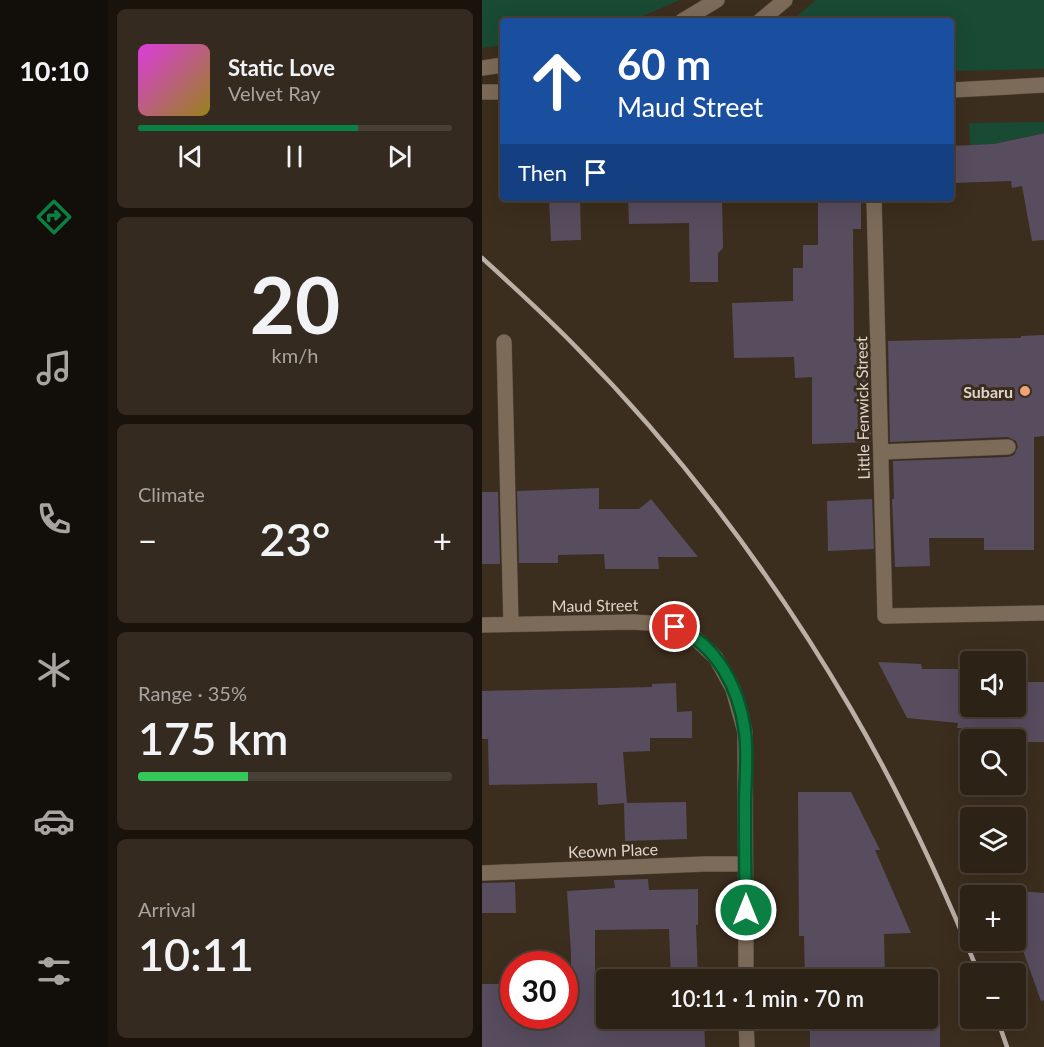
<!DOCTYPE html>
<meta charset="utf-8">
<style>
body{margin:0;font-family:Lato,sans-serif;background:#352a1f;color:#f1f3f6;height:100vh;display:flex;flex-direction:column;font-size:22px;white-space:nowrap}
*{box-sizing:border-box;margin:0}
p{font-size:20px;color:#a7a4a1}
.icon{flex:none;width:33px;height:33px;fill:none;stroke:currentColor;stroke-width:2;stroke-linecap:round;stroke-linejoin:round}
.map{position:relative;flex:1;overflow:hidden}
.panel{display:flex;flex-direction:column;gap:9px;padding:9px;background:#19130c;width:374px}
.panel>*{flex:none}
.hud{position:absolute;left:18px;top:18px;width:454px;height:183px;border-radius:6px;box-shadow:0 6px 24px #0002,0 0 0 2px #483f35;background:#1a4fa0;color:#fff;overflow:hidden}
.tools{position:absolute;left:478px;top:651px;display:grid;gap:12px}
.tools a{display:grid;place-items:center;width:66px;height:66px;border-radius:6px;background:#2d2216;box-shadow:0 6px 24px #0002,0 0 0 2px #483f35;font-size:30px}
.speed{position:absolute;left:18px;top:951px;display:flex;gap:12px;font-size:30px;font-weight:700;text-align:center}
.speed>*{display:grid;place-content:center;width:78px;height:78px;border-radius:50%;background:#2d2216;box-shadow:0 6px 24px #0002,0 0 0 2px #483f35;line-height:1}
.speed .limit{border:9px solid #d22;background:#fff;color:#111}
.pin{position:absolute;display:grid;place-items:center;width:51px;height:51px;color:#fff;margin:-26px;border:3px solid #fff;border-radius:50%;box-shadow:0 2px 6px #0007}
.me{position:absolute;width:66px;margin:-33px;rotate:0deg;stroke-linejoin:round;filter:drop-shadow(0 0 4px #0008)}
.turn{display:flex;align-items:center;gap:21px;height:126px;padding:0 18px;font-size:27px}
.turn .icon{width:78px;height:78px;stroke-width:2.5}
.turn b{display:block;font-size:42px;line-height:51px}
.then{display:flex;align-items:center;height:57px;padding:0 18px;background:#0003;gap:12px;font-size:22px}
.big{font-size:45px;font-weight:600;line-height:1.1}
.panel .card{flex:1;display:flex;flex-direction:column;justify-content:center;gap:9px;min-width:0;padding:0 21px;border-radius:9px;background:#352a1f}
.panel .dial{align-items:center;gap:0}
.dial b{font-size:78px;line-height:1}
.song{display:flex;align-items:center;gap:18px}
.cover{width:72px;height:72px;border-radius:9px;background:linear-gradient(135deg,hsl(300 70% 55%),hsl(50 70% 35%))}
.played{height:6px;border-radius:3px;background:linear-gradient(90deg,#0b8043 70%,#483f35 70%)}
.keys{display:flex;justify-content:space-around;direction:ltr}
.heat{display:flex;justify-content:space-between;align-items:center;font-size:33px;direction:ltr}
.charge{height:9px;border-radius:4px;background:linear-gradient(90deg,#34c759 35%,#483f35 0)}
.trip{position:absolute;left:114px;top:969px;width:342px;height:60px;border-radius:6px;background:#2d2216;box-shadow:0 6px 24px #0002,0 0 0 2px #483f35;font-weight:600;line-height:60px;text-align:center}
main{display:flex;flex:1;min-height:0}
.tabs{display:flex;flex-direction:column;width:108px;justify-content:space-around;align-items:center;background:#120e09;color:#a7a4a1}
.tabs .icon{width:42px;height:42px}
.tabs .selected{color:#0b8043}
.tabs b{font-size:27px;color:#f1f3f6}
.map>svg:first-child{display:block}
</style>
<main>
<nav class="tabs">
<b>10:10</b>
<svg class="icon selected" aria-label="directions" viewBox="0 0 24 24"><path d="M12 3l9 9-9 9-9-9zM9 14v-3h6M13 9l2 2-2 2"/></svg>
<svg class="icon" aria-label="music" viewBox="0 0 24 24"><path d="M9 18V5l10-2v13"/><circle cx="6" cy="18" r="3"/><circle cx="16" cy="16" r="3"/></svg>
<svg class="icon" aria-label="phone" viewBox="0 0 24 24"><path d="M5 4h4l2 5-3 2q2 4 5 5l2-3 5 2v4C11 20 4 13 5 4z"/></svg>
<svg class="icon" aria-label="climate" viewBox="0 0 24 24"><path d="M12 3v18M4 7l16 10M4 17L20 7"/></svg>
<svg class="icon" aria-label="car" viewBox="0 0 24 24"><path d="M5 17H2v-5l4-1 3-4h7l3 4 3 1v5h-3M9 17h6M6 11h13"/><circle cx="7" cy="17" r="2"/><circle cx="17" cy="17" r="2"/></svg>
<svg class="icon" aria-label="filters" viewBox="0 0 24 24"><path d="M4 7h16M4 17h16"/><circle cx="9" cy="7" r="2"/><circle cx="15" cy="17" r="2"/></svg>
</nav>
<section class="panel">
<div class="card">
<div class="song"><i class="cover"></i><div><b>Static Love</b><p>Velvet Ray</p></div></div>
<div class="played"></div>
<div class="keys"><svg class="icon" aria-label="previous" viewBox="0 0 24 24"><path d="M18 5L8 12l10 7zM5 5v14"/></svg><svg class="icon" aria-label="pause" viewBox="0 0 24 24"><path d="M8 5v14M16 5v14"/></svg><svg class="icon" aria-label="next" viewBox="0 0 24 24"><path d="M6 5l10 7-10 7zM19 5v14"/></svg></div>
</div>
<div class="card dial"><b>20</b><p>km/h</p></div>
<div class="card"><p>Climate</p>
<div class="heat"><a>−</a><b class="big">23°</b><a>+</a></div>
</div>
<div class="card"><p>Range · 35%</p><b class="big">175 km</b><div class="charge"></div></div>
<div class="card"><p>Arrival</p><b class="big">10:11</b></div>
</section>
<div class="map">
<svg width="563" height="1047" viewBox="0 0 563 1047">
<rect width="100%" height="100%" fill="#3c2e1e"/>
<g fill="#194a34">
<path d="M0,0H198L149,21H21V45L0,48Z"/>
<path d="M334,0H562V69L470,71V21H309Z"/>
<path d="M562,122V133L520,142L489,152L487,123Z"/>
</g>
<g fill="#584c5f">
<path d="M563,133V240L550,241L540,186L530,188L529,181L470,183V146L512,144Z"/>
<path d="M67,198H98L99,240L69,241Z"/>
<path d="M146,198H240L241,248L236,253V282H208L207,223L147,224Z"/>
<path d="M336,198L379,199V229H371L372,342H386L389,442L330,444V377L313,378L312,357L252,358L250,303L311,301V268H321V245H336Z"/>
<path d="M563,335V436L552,437V550H502V538H447L448,566L413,567L410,499H412L411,461L526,457L532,455L536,447L534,441L526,437L408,442L406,341L539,338V336Z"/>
<path d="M117,488V509H157L169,499L216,557H176L177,569H123L122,554L76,555V563H37L35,491Z"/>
<path d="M0,492H16L18,564H0Z"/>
<path d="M390,499L392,549L346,551L345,501Z"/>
<path d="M396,662L439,664L440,669H489V706H534V679H538L539,682H563V742H534V740H497V728H475L476,723L425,718Z"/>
<path d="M194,683L195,712L210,711V738H168V751L141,752L145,803L204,802L205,839L143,841L142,803L116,805L115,783L7,785L6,739H0V691L170,687V684Z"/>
<path d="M316,792H369L398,850H393L429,933L402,934L403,980H323L322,936H317Z"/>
<path d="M166,879L167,890L216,889V925H214L216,980H189L187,929L113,930V982H124V1018H222L223,1047H0V984H28V1016H89V953L85,891L133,888L132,880Z"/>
<path d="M33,882L34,913H0V883Z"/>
<path d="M537,891L563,893V1000L559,1001L534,931V904H538Z"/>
<path d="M446,1013H458V1047H328V1018H446Z"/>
</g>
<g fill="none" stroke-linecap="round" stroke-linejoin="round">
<defs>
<g id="lane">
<path d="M392,198L403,616"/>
<path d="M22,342L29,624"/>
<path d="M399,452L526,447"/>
<path d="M0,873L223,864H263"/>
</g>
<g id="street">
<path d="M470,90L563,85"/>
<path d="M403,616L563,613"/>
<path d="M0,625L151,622L182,624L193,626L211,636L234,658L251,689L263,732L264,980"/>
<path d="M264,1018L265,1047"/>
</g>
<g id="secondary">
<path d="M200,21L235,0"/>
<path d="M278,21L303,0"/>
<path d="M0,68L21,65"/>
<path d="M0,92H21"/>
</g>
</defs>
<use href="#lane" stroke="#584b3e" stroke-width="16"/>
<use href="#street" stroke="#584b3e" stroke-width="16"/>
<use href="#secondary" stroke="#584b3e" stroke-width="16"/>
<use href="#lane" stroke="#7c6b59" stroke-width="15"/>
<use href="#street" stroke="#7c6b59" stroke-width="15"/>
<use href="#secondary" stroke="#7c6b59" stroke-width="15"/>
<g stroke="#bbb0a6" stroke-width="4.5">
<path d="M0,258C32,287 65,317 95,348C201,455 293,579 369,709C418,793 460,883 497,974"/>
<path d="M515,1018L525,1047"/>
</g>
</g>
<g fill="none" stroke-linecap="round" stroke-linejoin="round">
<defs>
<path id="route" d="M193,627C235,644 257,688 263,732C266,756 263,781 263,805C263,840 263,875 264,910"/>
</defs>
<use href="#route" stroke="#07532c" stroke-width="15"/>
<use href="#route" stroke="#0b8043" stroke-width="10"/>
</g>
<circle fill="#efa377" stroke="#3c2e1e" stroke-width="2" cx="543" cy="391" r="6"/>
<g text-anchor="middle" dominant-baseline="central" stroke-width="6" stroke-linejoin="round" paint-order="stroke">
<g font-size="16" font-weight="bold" fill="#dfd5cc" stroke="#3c2e1e" text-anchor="end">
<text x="531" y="391">Subaru</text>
</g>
<g font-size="16" fill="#dfd5cc" stroke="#3c2e1e">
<text transform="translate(380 408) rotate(-91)">Little Fenwick Street</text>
<text transform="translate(113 605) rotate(-1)">Maud Street</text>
<text transform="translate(131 850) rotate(-2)">Keown Place</text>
</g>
</g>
</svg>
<div class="tools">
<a><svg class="icon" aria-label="sound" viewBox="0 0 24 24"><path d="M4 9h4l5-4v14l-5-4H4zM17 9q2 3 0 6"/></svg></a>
<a><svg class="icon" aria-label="search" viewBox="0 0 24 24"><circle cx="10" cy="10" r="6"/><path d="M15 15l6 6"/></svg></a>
<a><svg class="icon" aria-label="layers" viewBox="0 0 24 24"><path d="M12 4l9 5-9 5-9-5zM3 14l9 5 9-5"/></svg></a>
<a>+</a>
<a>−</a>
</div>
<div class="speed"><div class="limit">30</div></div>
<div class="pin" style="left:193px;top:627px;background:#d93025"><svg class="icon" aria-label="arrive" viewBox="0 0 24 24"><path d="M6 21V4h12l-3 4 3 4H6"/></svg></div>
<svg class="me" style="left:264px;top:910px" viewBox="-20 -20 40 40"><circle r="17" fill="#0b8043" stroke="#fff" stroke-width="3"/><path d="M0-11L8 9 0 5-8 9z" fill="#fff"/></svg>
<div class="trip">10:11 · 1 min · 70 m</div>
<div class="hud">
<div class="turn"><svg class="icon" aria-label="ahead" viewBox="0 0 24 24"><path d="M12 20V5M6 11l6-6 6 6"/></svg><div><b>60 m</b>Maud Street</div></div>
<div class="then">Then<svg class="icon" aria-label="arrive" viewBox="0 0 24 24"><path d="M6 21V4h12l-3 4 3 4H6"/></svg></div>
</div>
</div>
</main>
